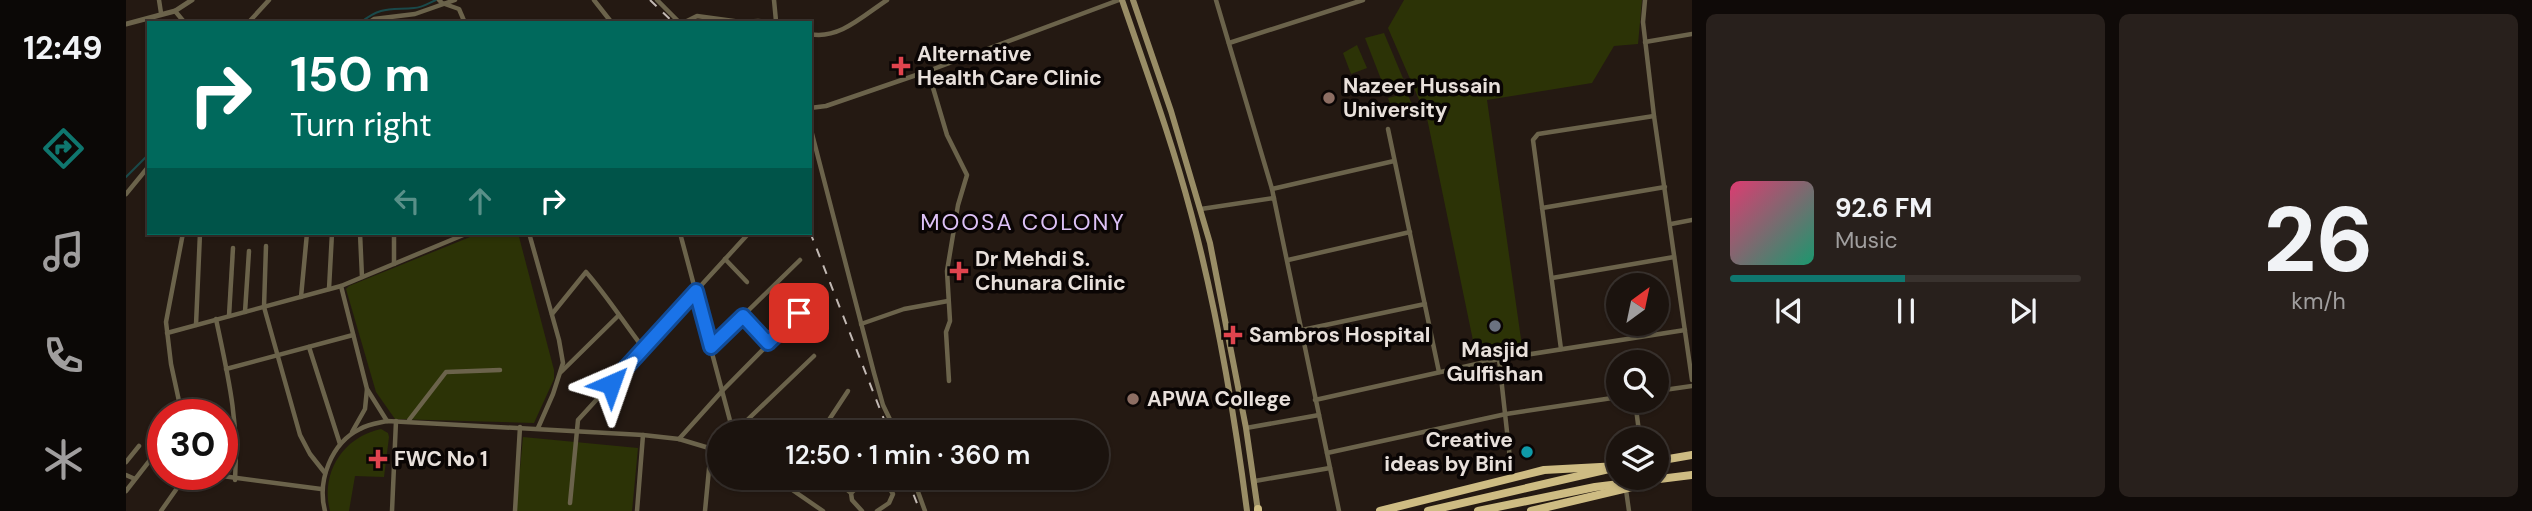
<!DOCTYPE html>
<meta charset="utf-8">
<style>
body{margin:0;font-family:"DM Sans",sans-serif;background:#28201c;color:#f1f3f6;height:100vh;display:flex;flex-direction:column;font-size:26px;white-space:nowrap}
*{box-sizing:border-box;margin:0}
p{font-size:23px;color:#a09e9e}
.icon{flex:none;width:38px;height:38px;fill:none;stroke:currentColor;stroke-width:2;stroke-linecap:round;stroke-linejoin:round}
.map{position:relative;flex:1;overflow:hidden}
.drawer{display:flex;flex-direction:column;gap:14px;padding:14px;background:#0f0a08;width:840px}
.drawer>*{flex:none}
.guide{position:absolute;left:21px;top:21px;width:665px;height:214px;border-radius:0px;box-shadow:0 2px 5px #0004,0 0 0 2px #39322e;background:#00695c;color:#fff;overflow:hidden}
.needle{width:46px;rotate:33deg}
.controls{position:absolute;left:1480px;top:273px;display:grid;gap:14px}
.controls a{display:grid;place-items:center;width:63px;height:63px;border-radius:50%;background:#1b130e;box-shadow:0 2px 5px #0004,0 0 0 2px #39322e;font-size:35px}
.speed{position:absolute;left:21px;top:399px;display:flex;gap:14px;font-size:35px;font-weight:700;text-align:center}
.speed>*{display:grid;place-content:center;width:91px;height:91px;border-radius:50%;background:#1b130e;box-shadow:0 2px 5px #0004,0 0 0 2px #39322e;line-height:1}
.speed .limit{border:10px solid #d22;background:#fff;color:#111}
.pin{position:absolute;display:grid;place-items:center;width:60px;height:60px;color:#fff;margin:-30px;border-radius:14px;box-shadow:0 4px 10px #0006}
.me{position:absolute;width:77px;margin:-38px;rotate:43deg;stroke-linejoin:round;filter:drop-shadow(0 0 5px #0008)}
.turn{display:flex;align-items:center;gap:24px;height:147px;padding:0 28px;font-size:32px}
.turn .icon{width:91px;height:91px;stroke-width:2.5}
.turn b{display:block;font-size:49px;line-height:60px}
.lanes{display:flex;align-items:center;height:66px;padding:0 28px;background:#0003;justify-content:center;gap:35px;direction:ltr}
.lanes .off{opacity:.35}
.drawer .tile{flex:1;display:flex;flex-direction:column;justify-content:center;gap:10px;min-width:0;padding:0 24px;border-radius:10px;background:#28201c}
.drawer .dial{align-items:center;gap:0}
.dial b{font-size:91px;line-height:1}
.song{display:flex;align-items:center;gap:21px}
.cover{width:84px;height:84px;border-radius:10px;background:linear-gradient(135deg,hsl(340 70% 55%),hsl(160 70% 35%))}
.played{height:7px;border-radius:4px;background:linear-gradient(90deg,#0f766e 50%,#39322e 50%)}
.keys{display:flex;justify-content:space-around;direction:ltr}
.drawer .tiles{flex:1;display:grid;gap:14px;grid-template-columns:repeat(2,1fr)}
.trip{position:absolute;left:581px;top:420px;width:402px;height:70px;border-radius:35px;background:#1b130e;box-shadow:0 2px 5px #0004,0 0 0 2px #39322e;font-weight:600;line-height:70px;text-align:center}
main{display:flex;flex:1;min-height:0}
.tabs{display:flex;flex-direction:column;width:126px;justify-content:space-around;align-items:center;background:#0b0806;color:#a09e9e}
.tabs .icon{width:49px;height:49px}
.tabs .active{color:#0f766e}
.tabs b{font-size:32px;color:#f1f3f6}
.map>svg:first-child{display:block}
</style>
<main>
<nav class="tabs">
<b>12:49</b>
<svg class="icon active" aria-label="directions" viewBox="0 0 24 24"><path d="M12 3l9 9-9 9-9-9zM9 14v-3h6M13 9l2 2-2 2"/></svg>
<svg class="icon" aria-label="music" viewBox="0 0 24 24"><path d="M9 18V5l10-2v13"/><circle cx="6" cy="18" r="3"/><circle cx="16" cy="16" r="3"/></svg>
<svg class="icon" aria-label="phone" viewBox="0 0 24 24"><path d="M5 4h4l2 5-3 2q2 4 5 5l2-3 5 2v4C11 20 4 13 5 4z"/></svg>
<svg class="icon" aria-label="climate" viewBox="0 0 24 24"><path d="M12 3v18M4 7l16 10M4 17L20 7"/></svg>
</nav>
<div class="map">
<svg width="1566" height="511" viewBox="0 0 1566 511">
<rect width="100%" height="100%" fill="#241912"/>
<g fill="#2c3306">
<path d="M1278,0H1516L1512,44L1488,46L1466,83L1361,100L1396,346L1350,355L1301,118L1262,28Z"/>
<path d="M1258,33L1279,83L1258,87L1239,38Z"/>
<path d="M1231,45L1241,68L1225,74L1217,53Z"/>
<path d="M1281,93L1289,111L1268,114L1262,98Z"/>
<path d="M354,233H392L428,370V379L408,423L269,419L250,392L220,289L223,286Z"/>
<path d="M255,429L262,433L263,437L258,477L229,476L223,511H204C194,473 217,437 255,429Z"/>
<path d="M397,437L512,448L506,511H390Z"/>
</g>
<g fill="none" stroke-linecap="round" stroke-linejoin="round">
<g stroke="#1a494a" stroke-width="2">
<path d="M234,23C255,6 264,10 288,8C296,8 303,3 310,0"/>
<path d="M0,177L23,154"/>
</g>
<g stroke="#6b634b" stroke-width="4.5">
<path d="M33,0L35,13"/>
<path d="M313,0L316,3L333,9L339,23"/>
<path d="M468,0L486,23"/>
<path d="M531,0L554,23"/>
<path d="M648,0L650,21"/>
<path d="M1090,0L1146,189L1213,511"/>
<path d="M1519,0L1517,22L1528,116L1566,380"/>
<path d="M49,11L59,23"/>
<path d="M122,23L143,0"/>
<path d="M242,23L248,19L289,14L329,0"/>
<path d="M557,23L571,16L615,22L632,21L651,23"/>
<path d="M684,34C713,40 738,15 761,0"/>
<path d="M1519,42L1566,34"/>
<path d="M1103,43L1237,0"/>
<path d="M802,71L821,135L841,175L832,205L821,271L824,321L820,332L823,381"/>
<path d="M684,108L700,106L802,71L993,0"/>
<path d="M684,126L748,373L757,405L770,432"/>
<path d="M1262,129L1313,372"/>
<path d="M1146,189L1268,161"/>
<path d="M0,194L23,166"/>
<path d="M1416,208L1539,187"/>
<path d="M1075,209L1148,198"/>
<path d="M1545,224L1566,220"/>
<path d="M185,233L206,234"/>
<path d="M234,233L236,277"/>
<path d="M403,233L433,340L437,363L427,394L412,428"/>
<path d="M554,233L606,428"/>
<path d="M140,246L138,307L174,435L184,454L199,473"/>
<path d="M599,259L621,282"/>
<path d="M1162,260L1284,232"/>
<path d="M268,264V233"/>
<path d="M1426,278L1548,257"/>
<path d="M215,286L241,389L261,421"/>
<path d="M203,289L206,233"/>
<path d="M175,297L181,233"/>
<path d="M119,312L123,251"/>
<path d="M426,314L460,272C481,296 498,323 518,349"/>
<path d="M103,316L107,248"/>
<path d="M617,316L642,343"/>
<path d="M90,319C102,376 113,420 109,480"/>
<path d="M735,324L778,309L822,301"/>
<path d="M70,325L74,233"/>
<path d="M1176,330L1299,304"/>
<path d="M41,333L215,286L342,233"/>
<path d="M586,346L674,260"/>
<path d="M183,347L214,444"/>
<path d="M1435,349L1407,140L1412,134L1528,116"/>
<path d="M1373,359L1386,477"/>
<path d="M100,369L227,335"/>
<path d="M435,372L492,316"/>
<path d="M1531,391L1566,386"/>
<path d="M1189,400L1373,359L1559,330"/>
<path d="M1509,401L1514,439"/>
<path d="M56,415L45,364L40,322L57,233"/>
<path d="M283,420L320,372L374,370"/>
<path d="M1120,428L1193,415"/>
<path d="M226,432L239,409L241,389"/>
<path d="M608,432L606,428L615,426L688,356"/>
<path d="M695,432L722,391"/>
<path d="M553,439L597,390L688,298"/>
<path d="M1201,453L1380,414L1493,397"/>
<path d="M0,462L13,446"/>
<path d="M81,474L195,489"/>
<path d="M0,475L9,479"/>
<path d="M649,478L697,511"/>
<path d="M707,478L725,493L726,500L736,511"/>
<path d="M787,478L799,511"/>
<path d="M1129,481L1204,468"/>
<path d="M1500,490L1503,511"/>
<path d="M0,491L28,455"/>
<path d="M725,493L741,478"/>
<path d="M444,503L452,420L623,233"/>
<path d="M35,511L61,474"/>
<path d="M199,511C191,481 205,443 234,429C242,424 252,423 261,421L517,435L553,439L593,451"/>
<path d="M266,511L270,421"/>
<path d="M389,511L394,427"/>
<path d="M511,511L517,435"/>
<path d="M579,511L585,448"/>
<path d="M751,511L763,503L767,494L757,478"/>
</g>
<path stroke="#6b634b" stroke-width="5" d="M0,24L49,11L66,0"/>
<g stroke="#998d66" stroke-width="6">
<path d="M996,0C1020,70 1046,141 1065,213C1091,310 1108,411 1121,511"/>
<path d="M1007,0L1045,111L1084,243L1120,428L1132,511"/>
</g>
<g stroke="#cebc83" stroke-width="8">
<path d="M1531,461L1566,455"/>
<path d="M1132,509V511"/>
<path d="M1254,511L1418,470L1493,466"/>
<path d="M1302,511L1483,469"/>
<path d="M1352,511L1469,487L1566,475"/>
<path d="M1405,511L1514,485"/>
</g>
<g stroke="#c2b9b4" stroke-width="2" stroke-dasharray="9 9" stroke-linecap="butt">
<path d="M524,0L548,23"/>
<path d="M684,232L763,432"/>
<path d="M781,478L794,511"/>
</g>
</g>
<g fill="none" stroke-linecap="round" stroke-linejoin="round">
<defs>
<path id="route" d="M485,384L570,291L585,347L617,316L642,343L673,313"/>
</defs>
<use href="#route" stroke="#114b97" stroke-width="18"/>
<use href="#route" stroke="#1a73e8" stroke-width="12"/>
</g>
<g fill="#e0444e" stroke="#0a0504" stroke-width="2.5">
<path d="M771.5 55.5h7v7h7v7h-7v7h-7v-7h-7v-7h7z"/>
<path d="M829.5 260.5h7v7h7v7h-7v7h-7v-7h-7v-7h7z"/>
<path d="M1103.5 324.5h7v7h7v7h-7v7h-7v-7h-7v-7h7z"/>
<path d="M248.5 448.5h7v7h7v7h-7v7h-7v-7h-7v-7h7z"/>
</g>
<g fill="#8d6e63" stroke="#0a0504" stroke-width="2.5">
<circle cx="1203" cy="98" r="7"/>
<circle cx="1007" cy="399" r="7"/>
</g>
<circle fill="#6b7280" stroke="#0a0504" stroke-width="2.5" cx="1369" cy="326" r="7"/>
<circle fill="#0f9aa8" stroke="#0a0504" stroke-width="2.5" cx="1401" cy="452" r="7"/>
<g text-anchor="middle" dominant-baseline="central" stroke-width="7" stroke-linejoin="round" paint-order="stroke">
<g font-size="21" font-weight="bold" fill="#e8e0db" stroke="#0a0504" text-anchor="start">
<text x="791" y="54">Alternative<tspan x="791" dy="24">Health Care Clinic</tspan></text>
<text x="1217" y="86">Nazeer Hussain<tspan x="1217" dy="24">University</tspan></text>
<text x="849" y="259">Dr Mehdi S.<tspan x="849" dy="24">Chunara Clinic</tspan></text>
<text x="1123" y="335">Sambros Hospital</text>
<text x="1369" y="350" text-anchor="middle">Masjid<tspan x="1369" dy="24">Gulfishan</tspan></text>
<text x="1021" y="399">APWA College</text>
<text x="1387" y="440" text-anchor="end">Creative<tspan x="1387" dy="24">ideas by Bini</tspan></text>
<text x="268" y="459">FWC No 1</text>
</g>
<g font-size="23" letter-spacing="2" fill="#ddc1f7" stroke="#0a0504">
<text x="897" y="222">MOOSA COLONY</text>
</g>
</g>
</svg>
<div class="controls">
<a><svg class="needle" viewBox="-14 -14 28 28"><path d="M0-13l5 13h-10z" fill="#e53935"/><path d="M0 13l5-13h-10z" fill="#a09e9e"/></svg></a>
<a><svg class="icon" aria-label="search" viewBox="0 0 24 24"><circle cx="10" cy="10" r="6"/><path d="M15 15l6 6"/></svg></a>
<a><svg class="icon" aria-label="layers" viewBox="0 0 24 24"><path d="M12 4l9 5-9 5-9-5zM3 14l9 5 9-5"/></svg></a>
</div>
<div class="speed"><div class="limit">30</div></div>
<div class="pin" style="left:673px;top:313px;background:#d93025"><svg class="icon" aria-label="arrive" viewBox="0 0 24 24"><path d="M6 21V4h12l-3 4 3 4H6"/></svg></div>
<svg class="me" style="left:485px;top:384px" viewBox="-20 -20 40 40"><path d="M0-17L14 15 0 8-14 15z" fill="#1a73e8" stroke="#fff" stroke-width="4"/></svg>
<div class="trip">12:50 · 1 min · 360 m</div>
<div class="guide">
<div class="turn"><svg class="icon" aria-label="right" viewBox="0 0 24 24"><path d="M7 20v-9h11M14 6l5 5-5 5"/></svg><div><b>150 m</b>Turn right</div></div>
<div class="lanes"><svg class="icon off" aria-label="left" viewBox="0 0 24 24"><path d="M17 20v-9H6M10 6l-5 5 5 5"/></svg><svg class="icon off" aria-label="ahead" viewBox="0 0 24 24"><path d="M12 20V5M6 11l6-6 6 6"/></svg><svg class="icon" aria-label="right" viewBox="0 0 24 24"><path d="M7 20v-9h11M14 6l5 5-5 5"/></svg></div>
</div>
</div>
<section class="drawer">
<div class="tiles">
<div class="tile">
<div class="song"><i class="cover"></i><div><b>92.6 FM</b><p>Music</p></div></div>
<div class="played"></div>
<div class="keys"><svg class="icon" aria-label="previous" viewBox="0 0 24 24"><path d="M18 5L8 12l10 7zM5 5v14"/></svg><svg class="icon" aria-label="pause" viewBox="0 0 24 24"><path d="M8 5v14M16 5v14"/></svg><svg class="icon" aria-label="next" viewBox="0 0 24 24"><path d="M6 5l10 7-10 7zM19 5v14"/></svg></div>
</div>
<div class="tile dial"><b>26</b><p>km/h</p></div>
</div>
</section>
</main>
